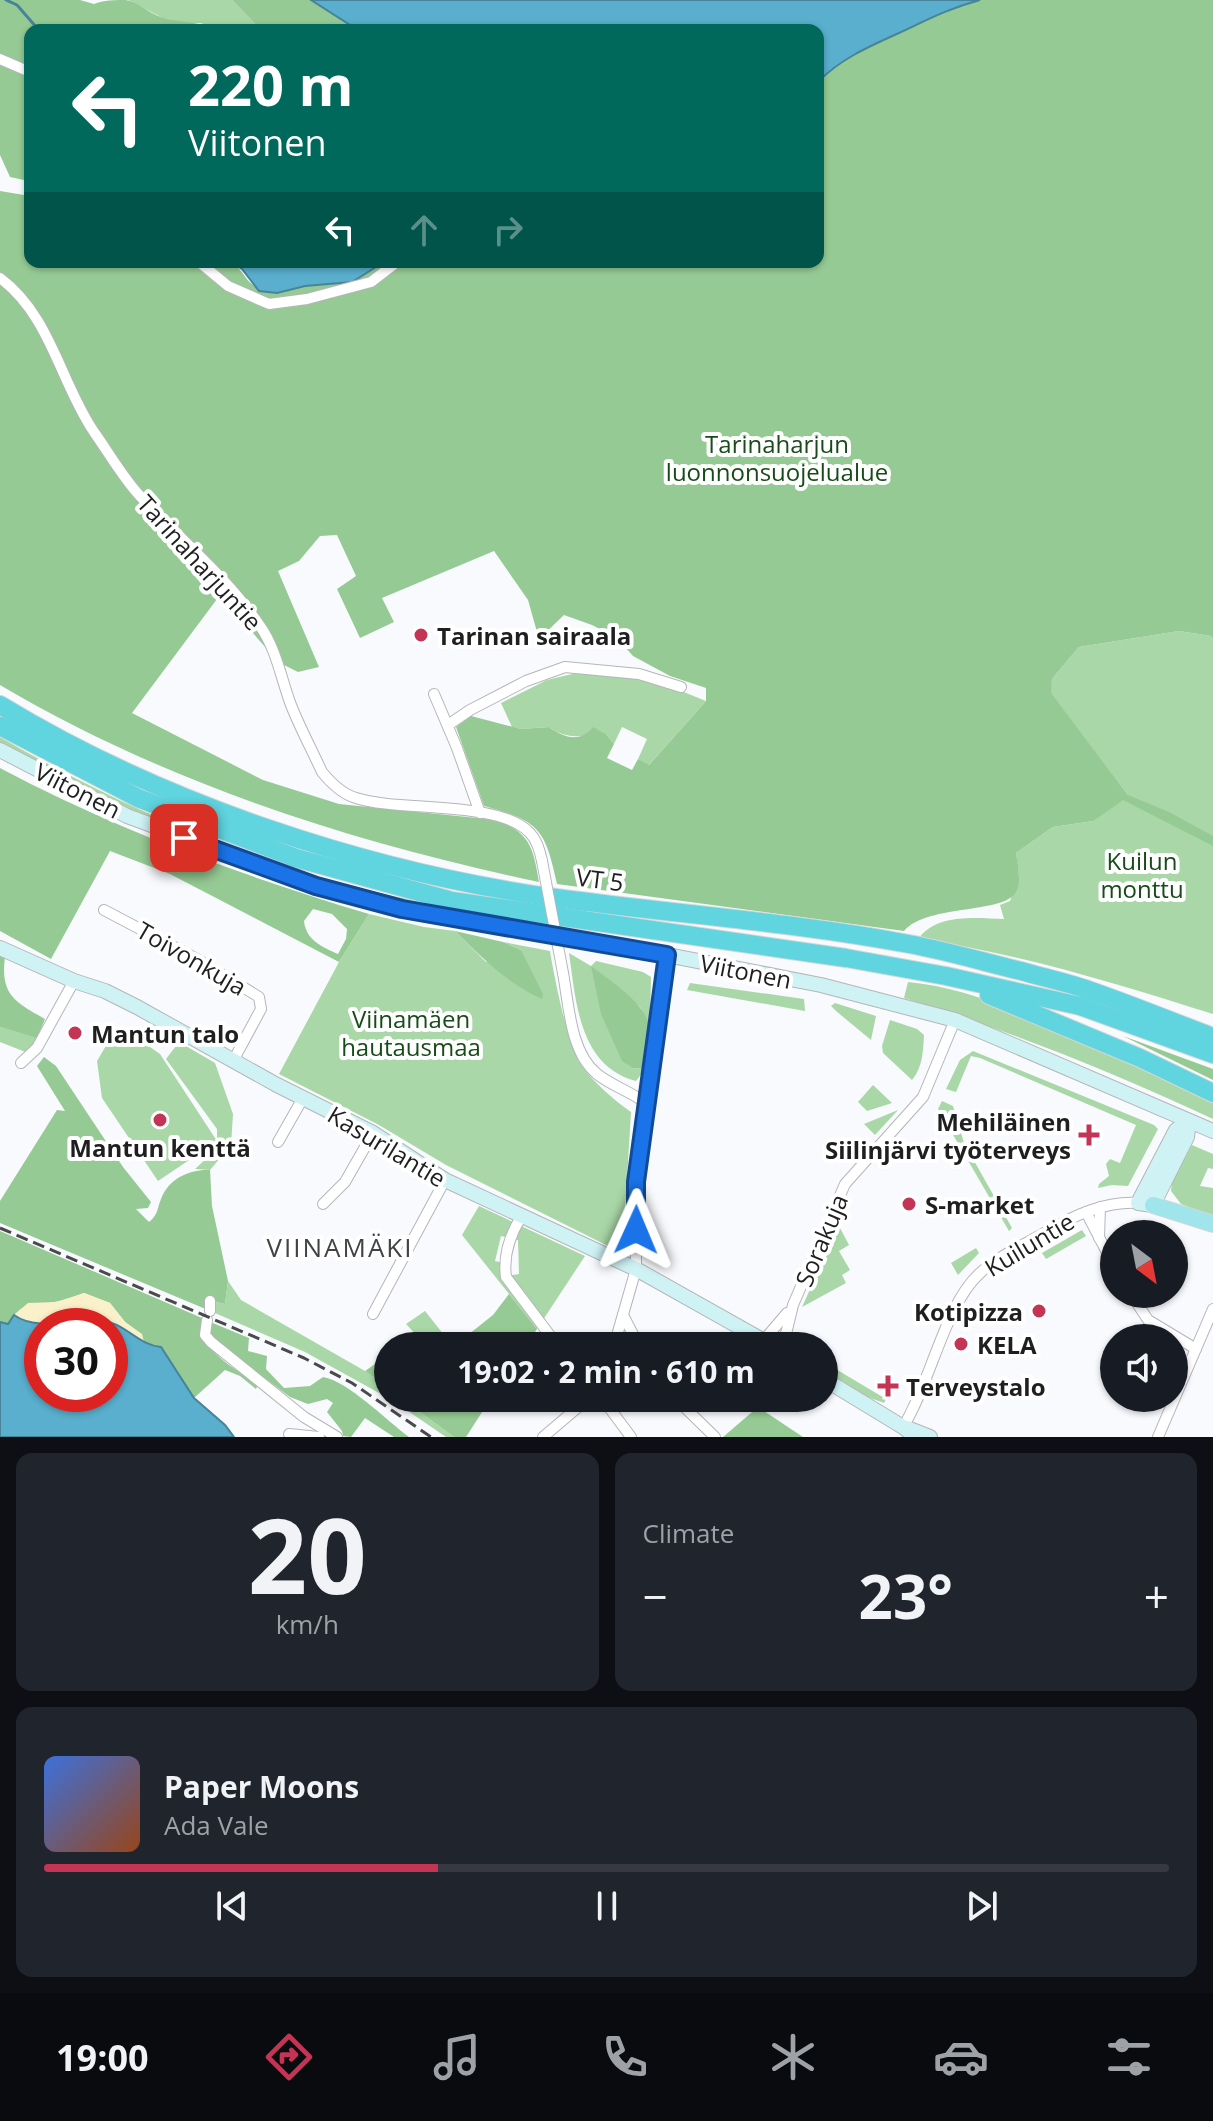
<!DOCTYPE html>
<meta charset="utf-8">
<style>
body{margin:0;font-family:"Open Sans",sans-serif;background:#20242c;color:#f1f3f6;height:100vh;display:flex;flex-direction:column;font-size:30px;white-space:nowrap}
*{box-sizing:border-box;margin:0}
p{font-size:26px;color:#9ea1a6}
.icon{flex:none;width:44px;height:44px;fill:none;stroke:currentColor;stroke-width:2;stroke-linecap:round;stroke-linejoin:round}
.map{position:relative;height:1437px;overflow:hidden}
.details{display:flex;flex-direction:column;gap:16px;padding:16px;background:#0d0f14;flex:1}
.details>*{flex:none}
.hud{position:absolute;left:24px;top:24px;width:800px;height:244px;border-radius:16px;box-shadow:0 2px 6px #0004;background:#00695c;color:#fff;overflow:hidden}
.needle{width:52px;rotate:148deg}
.tools{position:absolute;left:1100px;top:1220px;display:grid;gap:16px}
.tools a{display:grid;place-items:center;width:88px;height:88px;border-radius:50%;background:#171b24;box-shadow:0 2px 6px #0004;font-size:40px}
.speed{position:absolute;left:24px;top:1308px;display:flex;gap:16px;font-size:40px;font-weight:700;text-align:center}
.speed>*{display:grid;place-content:center;width:104px;height:104px;border-radius:50%;background:#171b24;box-shadow:0 2px 6px #0004;line-height:1}
.speed .limit{border:12px solid #d22;background:#fff;color:#111}
.pin{position:absolute;display:grid;place-items:center;width:68px;height:68px;color:#fff;margin:-34px;border-radius:16px;box-shadow:0 4px 12px #0006}
.me{position:absolute;width:88px;margin:-44px;rotate:1deg;stroke-linejoin:round;filter:drop-shadow(0 0 6px #0008)}
.turn{display:flex;align-items:center;gap:28px;height:168px;padding:0 32px;font-size:36px}
.turn .icon{width:104px;height:104px;stroke-width:2.5}
.turn b{display:block;font-size:56px;line-height:68px}
.lanes{display:flex;align-items:center;height:76px;padding:0 32px;background:#0003;justify-content:center;gap:40px;direction:ltr}
.lanes .off{opacity:.35}
.big{font-size:60px;font-weight:700;line-height:1.1}
.details .card{flex:1;display:flex;flex-direction:column;justify-content:center;gap:12px;min-width:0;padding:0 28px;border-radius:16px;background:#20242c}
.details .dial{align-items:center;gap:0}
.dial b{font-size:104px;line-height:1}
.song{display:flex;align-items:center;gap:24px}
.cover{width:96px;height:96px;border-radius:12px;background:linear-gradient(135deg,hsl(220 70% 55%),hsl(20 70% 35%))}
.played{height:8px;border-radius:4px;background:linear-gradient(90deg,#c33455 35%,#363941 35%)}
.keys{display:flex;justify-content:space-around;direction:ltr}
.heat{display:flex;justify-content:space-between;align-items:center;font-size:44px;direction:ltr}
.details .tiles{flex:1;display:grid;gap:16px;grid-template-columns:1fr 1fr}
.card:last-child{grid-column:span 2}
.trip{position:absolute;left:374px;top:1332px;width:464px;height:80px;border-radius:40px;background:#171b24;box-shadow:0 2px 6px #0004;font-weight:700;line-height:80px;text-align:center}
.dock{display:flex;height:128px;justify-content:space-around;align-items:center;background:#090b0e;color:#9ea1a6}
.dock .icon{width:56px;height:56px}
.dock .active{color:#c33455}
.dock b{font-size:36px;color:#f1f3f6}
.map>svg:first-child{display:block}
</style>
<div class="map">
<svg width="1213" height="1437" viewBox="0 0 1213 1437">
<rect width="100%" height="100%" fill="#f8fafd"/>
<g fill="#a9d7a7" fill-rule="evenodd">
<path d="M128,0H232L261,30H217L201,23H185L163,18Z"/>
<path d="M1179,631L1211,636L1213,639V1014C1117,984 1019,953 918,939C937,913 976,918 1004,919L1000,905L1010,901L1019,874L1016,853L1053,827L1094,821L1128,795L1050,693L1052,679L1079,647Z"/>
<path d="M593,669L639,674L706,701L648,766L638,759L647,739L622,727L614,744L607,735C584,735 568,741 549,727L521,729L512,727L501,703L547,680Z"/>
<path d="M0,737C105,798 219,849 337,882C406,901 476,913 547,925V929L429,910L312,880L134,813L0,743Z"/>
<path d="M369,914L424,927L455,931L486,962L521,950L503,942L550,951C554,976 568,1046 581,1065C594,1083 614,1100 631,1112L623,1246L616,1250L446,1165L379,1125L279,1074L339,962Z"/>
<path d="M569,953L591,966L596,961L643,972L651,977L650,1026L640,1007L592,967L633,1068L645,1069L636,1081C579,1066 576,1002 569,953Z"/>
<path d="M908,982C971,988 1033,1017 1089,1044C1131,1063 1172,1082 1213,1101V1119C1112,1072 1010,1031 904,998Z"/>
<path d="M690,983L804,999L805,1011L687,990Z"/>
<path d="M835,1003L876,1016L871,1040L836,1011L831,1006Z"/>
<path d="M890,1020L917,1029L924,1035C923,1051 923,1067 912,1080L883,1053L882,1046Z"/>
<path d="M0,1027L42,1039L33,1055L0,1042Z"/>
<path d="M127,1031L160,1054L217,1141V1129L166,1059L179,1042L215,1063L233,1114L231,1145L210,1170L195,1169L209,1156L216,1142L158,1181L102,1098L97,1061L107,1044Z"/>
<path d="M973,1051L1154,1125L1158,1129L1128,1186L1112,1185L1098,1188L1099,1184L1109,1176L1106,1164L1110,1159L1120,1163L1136,1125L980,1058L971,1056L956,1092L946,1089L960,1060Z"/>
<path d="M873,1085L892,1103L867,1111L858,1102Z"/>
<path d="M942,1101L953,1106L964,1143L1012,1228L1009,1231L938,1109Z"/>
<path d="M898,1110L875,1135L864,1124Z"/>
<path d="M1192,1145L1213,1154V1169L1208,1168L1200,1186L1213,1188V1217L1181,1204L1171,1191L1172,1182Z"/>
<path d="M479,1206L585,1256L537,1329L462,1235ZM501,1236L518,1240L519,1274L506,1276L504,1263L495,1261Z"/>
<path d="M839,1226L849,1245L839,1251L850,1270L842,1275L846,1283L802,1307Z"/>
<path d="M1082,1230L1086,1236L1046,1259L1042,1253Z"/>
<path d="M976,1248L979,1253L958,1275L951,1263Z"/>
<path d="M228,1281L241,1300L365,1371L388,1388V1398L305,1352L208,1310L210,1301L225,1304Z"/>
<path d="M425,1311L448,1340L438,1346H427L406,1324Z"/>
<path d="M824,1362L886,1399L884,1403L865,1396L824,1372Z"/>
<path d="M389,1398H401L454,1437H446Z"/>
</g>
<g fill="#96ca94" fill-rule="evenodd">
<path d="M0,0H80L94,4C103,0 116,0 126,0C138,2 149,13 161,17C179,23 200,21 217,30H59L48,25L37,28L38,30H30V193L24,180L10,177L0,155Z"/>
<path d="M232,0H311L358,30H261Z"/>
<path d="M980,0H1213V639L1211,636L1179,631L1079,647L1052,679L1051,693L1128,795L1169,812L1213,836V846L1123,800L1094,821L1053,827L1016,853C1018,864 1021,880 1017,890C1008,915 928,903 904,931L557,884C545,829 540,821 484,806L456,727L471,716L521,729L549,727C564,738 580,743 593,727L607,735L614,744L607,758L632,770L638,759L649,765L706,701V688L670,676L633,656L617,638L592,625L564,615L539,639L528,600L494,551L382,598L394,622L360,638L337,589L356,576L337,535L320,536L299,561L278,571L319,667L298,672L278,662L220,595L132,713L263,780L339,804L497,820C531,834 533,848 539,882C351,842 166,783 0,685V191L30,196V262H231C243,270 244,278 252,284C270,298 288,288 307,286C335,284 362,281 384,262H818V82C840,59 870,46 899,33C929,19 947,9 980,0Z"/>
<path d="M0,768C114,829 245,877 369,914L339,962L170,874L110,851L51,959L0,931ZM313,909L332,914L347,929L346,939L338,954C322,947 306,940 304,921Z"/>
<path d="M455,931L503,942L521,950L543,994L542,999C507,983 482,958 455,931Z"/>
<path d="M0,955L5,957C0,995 15,1002 45,1019L37,1038L0,1027Z"/>
<path d="M591,966C608,979 645,1003 649,1025C652,1038 647,1056 645,1069L633,1068L622,1061L601,1014Z"/>
<path d="M1123,1036L1213,1069V1080Z"/>
<path d="M44,1057L56,1066L123,1167L151,1202L148,1208L136,1209L149,1222C158,1215 157,1209 161,1199C169,1178 190,1169 210,1170L212,1206L228,1281L225,1304L210,1301L208,1310L0,1223V1201L57,1110L65,1111L37,1066Z"/>
<path d="M0,1231L202,1318C200,1352 233,1367 258,1384L256,1389L240,1376L225,1370L194,1398L161,1347L145,1346L141,1334L125,1322L110,1303L84,1293C76,1296 67,1299 59,1301C33,1307 25,1298 8,1324H4L0,1322Z"/>
<path d="M509,1294L537,1329L526,1346H454L493,1315Z"/>
<path d="M208,1321L249,1338L248,1351L267,1356L266,1369L284,1388L310,1386L323,1377C348,1381 387,1421 409,1437H394L365,1418L351,1437L343,1436L342,1431L327,1412L333,1403L327,1399L308,1404L290,1397L215,1341L208,1330Z"/>
<path d="M388,1355V1388L365,1371Z"/>
<path d="M401,1398H491L466,1437H454Z"/>
<path d="M758,1407L803,1437H723Z"/>
</g>
<path fill="#faf0ca" d="M84,1293L110,1303L125,1322L142,1334L145,1346L139,1340L100,1320L25,1323L14,1315L28,1303L57,1302Z"/>
<g fill="#59afcd" stroke="#488499" stroke-width="2" fill-rule="evenodd">
<path d="M311,0H980C947,9 929,19 899,33C870,46 840,59 818,82V30H358Z"/>
<path d="M231,262H384L352,282L305,286L277,293L259,291L242,269Z"/>
<path d="M14,1315C38,1332 71,1318 99,1320C125,1322 137,1345 161,1347L194,1398L225,1425L234,1437H0V1322L8,1324ZM110,1326V1394H42V1326Z"/>
</g>
<g fill="none" stroke-linecap="round" stroke-linejoin="round">
<path stroke="#488499" stroke-width="3" d="M6,0L17,5L37,28"/>
<defs>
<g id="street">
<path d="M0,59L30,72"/>
<path d="M199,262L228,286L269,304L307,299L371,282L397,262"/>
<path d="M0,278C51,316 60,382 94,432C109,453 123,478 140,496C180,539 228,578 260,626C277,650 281,679 291,705C300,728 312,750 322,772C331,783 342,794 356,798C399,812 500,800 530,833C537,840 540,851 542,861"/>
<path d="M434,694L457,748L480,813"/>
<path d="M448,725L470,710L526,681L565,667L639,674L681,687"/>
<path d="M104,910L197,959L259,997L261,1009L233,1061"/>
<path d="M563,973C569,1005 570,1052 597,1074C612,1086 632,1092 647,1104"/>
<path d="M21,1063L37,1048L74,981"/>
<path d="M278,1142L303,1098"/>
<path d="M323,1204L345,1182L373,1133"/>
<path d="M1086,1212L1114,1266"/>
<path d="M521,1217C510,1235 503,1255 506,1277L558,1346"/>
<path d="M1099,1238L1100,1207"/>
<path d="M1131,1294L1148,1320L1196,1349"/>
<path d="M210,1311V1301"/>
<path d="M373,1314L445,1180"/>
<path d="M623,1315L639,1346"/>
<path d="M207,1320L205,1335L211,1342L304,1417L337,1437"/>
<path d="M764,1340L787,1313"/>
<path d="M614,1346L636,1269V1182L667,955"/>
<path d="M783,1346L793,1305L845,1184L923,1097L955,1020"/>
<path d="M602,1398L631,1437"/>
<path d="M675,1398L715,1437"/>
<path d="M903,1427C930,1384 945,1305 979,1274C998,1256 1024,1245 1046,1232C1074,1215 1105,1201 1138,1203"/>
<path d="M289,1434L319,1437"/>
<path d="M543,1437L589,1398"/>
<path d="M1158,1437L1213,1309"/>
</g>
<g id="secondary">
<path d="M0,750L127,816L316,886L402,909L667,955L821,985L955,1020L1213,1131"/>
<path d="M0,948L74,981L105,991L137,1007L277,1085L373,1133L445,1180L636,1269L773,1346"/>
<path d="M1189,1121L1187,1137L1153,1205L1138,1203L1176,1130Z"/>
<path d="M824,1379L903,1427L916,1437"/>
<path d="M907,1428L930,1437"/>
</g>
<path id="primary" d="M1153,1205L1213,1224"/>
<g id="highway">
<path d="M0,705C163,804 368,872 556,898C674,914 793,922 909,944C947,951 984,962 1021,971C1045,978 1070,983 1094,992C1134,1006 1173,1022 1213,1037"/>
<path d="M0,726L138,798L296,858L452,901L846,958L946,976L1080,1006L1213,1054"/>
<path d="M989,995L1140,1058L1213,1093"/>
</g>
</defs>
<use href="#street" stroke="#b5b6b9" stroke-width="12"/>
<use href="#secondary" stroke="#b5b6b9" stroke-width="16"/>
<use href="#primary" stroke="#d7d7d7" stroke-width="18"/>
<use href="#highway" stroke="#d7d7d7" stroke-width="20"/>
<use href="#street" stroke="#fff" stroke-width="10"/>
<use href="#secondary" stroke="#cff2f5" stroke-width="14"/>
<use href="#primary" stroke="#a0e5ec" stroke-width="16"/>
<use href="#highway" stroke="#60d4df" stroke-width="18"/>
<path stroke="#4a4a4c" stroke-width="3" stroke-dasharray="12 6" stroke-linecap="butt" d="M0,1228L304,1358L352,1383L431,1437"/>
<defs>
<path id="street-bridge" d="M542,861L563,973"/>
</defs>
<use href="#street-bridge" stroke="#b5b6b9" stroke-width="12" stroke-linecap="butt"/>
<use href="#street-bridge" stroke="#fff" stroke-width="10"/>
</g>
<g fill="none" stroke-linecap="round" stroke-linejoin="round">
<defs>
<path id="route" d="M184,838L316,886L402,909L667,955L636,1182V1230"/>
</defs>
<use href="#route" stroke="#114b97" stroke-width="20"/>
<use href="#route" stroke="#1a73e8" stroke-width="14"/>
</g>
<g fill="#c33455" stroke="#fff" stroke-width="3">
<circle cx="421" cy="635" r="8"/>
<circle cx="75" cy="1033" r="8"/>
<circle cx="160" cy="1120" r="8"/>
<path d="M1085 1123h8v8h8v8h-8v8h-8v-8h-8v-8h8z"/>
<circle cx="909" cy="1204" r="8"/>
<circle cx="1039" cy="1311" r="8"/>
<circle cx="961" cy="1344" r="8"/>
<path d="M884 1374h8v8h8v8h-8v8h-8v-8h-8v-8h8z"/>
</g>
<g text-anchor="middle" dominant-baseline="central" stroke-width="8" stroke-linejoin="round" paint-order="stroke">
<g font-size="24" fill="#174c19" stroke="#fff">
<text x="777" y="443">Tarinaharjun<tspan x="777" dy="28">luonnonsuojelualue</tspan></text>
<text x="1142" y="860">Kuilun<tspan x="1142" dy="28">monttu</tspan></text>
<text x="411" y="1018">Viinamäen<tspan x="411" dy="28">hautausmaa</tspan></text>
</g>
<g font-size="24" fill="#1f1f20" stroke="#fff">
<text transform="translate(200 562) rotate(48)">Tarinaharjuntie</text>
<text transform="translate(78 790) rotate(27)">Viitonen</text>
<text transform="translate(600 879) rotate(7)">VT 5</text>
<text transform="translate(192 958) rotate(30)">Toivonkuja</text>
<text transform="translate(746 971) rotate(11)">Viitonen</text>
<text transform="translate(387 1146) rotate(31)">Kasurilantie</text>
<text transform="translate(821 1240) rotate(-67)">Sorakuja</text>
<text transform="translate(1029 1244) rotate(-31)">Kuiluntie</text>
</g>
<g font-size="24" font-weight="bold" fill="#1f1f20" stroke="#fff" text-anchor="start">
<text x="437" y="635">Tarinan sairaala</text>
<text x="91" y="1033">Mantun talo</text>
<text x="1071" y="1121" text-anchor="end">Mehiläinen<tspan x="1071" dy="28">Siilinjärvi työterveys</tspan></text>
<text x="160" y="1147" text-anchor="middle">Mantun kenttä</text>
<text x="925" y="1204">S-market</text>
<text x="1023" y="1311" text-anchor="end">Kotipizza</text>
<text x="977" y="1344">KELA</text>
<text x="906" y="1386">Terveystalo</text>
</g>
<g font-size="26" letter-spacing="2" fill="#414345" stroke="#fff">
<text x="340" y="1247">VIINAMÄKI</text>
</g>
</g>
</svg>
<div class="tools">
<a><svg class="needle" viewBox="-14 -14 28 28"><path d="M0-13l5 13h-10z" fill="#e53935"/><path d="M0 13l5-13h-10z" fill="#9ea1a6"/></svg></a>
<a><svg class="icon" aria-label="sound" viewBox="0 0 24 24"><path d="M4 9h4l5-4v14l-5-4H4zM17 9q2 3 0 6"/></svg></a>
</div>
<div class="speed"><div class="limit">30</div></div>
<div class="pin" style="left:184px;top:838px;background:#d93025"><svg class="icon" aria-label="arrive" viewBox="0 0 24 24"><path d="M6 21V4h12l-3 4 3 4H6"/></svg></div>
<svg class="me" style="left:636px;top:1230px" viewBox="-20 -20 40 40"><path d="M0-17L14 15 0 8-14 15z" fill="#1a73e8" stroke="#fff" stroke-width="4"/></svg>
<div class="trip">19:02 · 2 min · 610 m</div>
<div class="hud">
<div class="turn"><svg class="icon" aria-label="left" viewBox="0 0 24 24"><path d="M17 20v-9H6M10 6l-5 5 5 5"/></svg><div><b>220 m</b>Viitonen</div></div>
<div class="lanes"><svg class="icon" aria-label="left" viewBox="0 0 24 24"><path d="M17 20v-9H6M10 6l-5 5 5 5"/></svg><svg class="icon off" aria-label="ahead" viewBox="0 0 24 24"><path d="M12 20V5M6 11l6-6 6 6"/></svg><svg class="icon off" aria-label="right" viewBox="0 0 24 24"><path d="M7 20v-9h11M14 6l5 5-5 5"/></svg></div>
</div>
</div>
<section class="details">
<div class="tiles">
<div class="card dial"><b>20</b><p>km/h</p></div>
<div class="card"><p>Climate</p>
<div class="heat"><a>−</a><b class="big">23°</b><a>+</a></div>
</div>
<div class="card">
<div class="song"><i class="cover"></i><div><b>Paper Moons</b><p>Ada Vale</p></div></div>
<div class="played"></div>
<div class="keys"><svg class="icon" aria-label="previous" viewBox="0 0 24 24"><path d="M18 5L8 12l10 7zM5 5v14"/></svg><svg class="icon" aria-label="pause" viewBox="0 0 24 24"><path d="M8 5v14M16 5v14"/></svg><svg class="icon" aria-label="next" viewBox="0 0 24 24"><path d="M6 5l10 7-10 7zM19 5v14"/></svg></div>
</div>
</div>
</section>
<nav class="dock">
<b>19:00</b>
<svg class="icon active" aria-label="directions" viewBox="0 0 24 24"><path d="M12 3l9 9-9 9-9-9zM9 14v-3h6M13 9l2 2-2 2"/></svg>
<svg class="icon" aria-label="music" viewBox="0 0 24 24"><path d="M9 18V5l10-2v13"/><circle cx="6" cy="18" r="3"/><circle cx="16" cy="16" r="3"/></svg>
<svg class="icon" aria-label="phone" viewBox="0 0 24 24"><path d="M5 4h4l2 5-3 2q2 4 5 5l2-3 5 2v4C11 20 4 13 5 4z"/></svg>
<svg class="icon" aria-label="climate" viewBox="0 0 24 24"><path d="M12 3v18M4 7l16 10M4 17L20 7"/></svg>
<svg class="icon" aria-label="car" viewBox="0 0 24 24"><path d="M5 17H2v-5l4-1 3-4h7l3 4 3 1v5h-3M9 17h6M6 11h13"/><circle cx="7" cy="17" r="2"/><circle cx="17" cy="17" r="2"/></svg>
<svg class="icon" aria-label="filters" viewBox="0 0 24 24"><path d="M4 7h16M4 17h16"/><circle cx="9" cy="7" r="2"/><circle cx="15" cy="17" r="2"/></svg>
</nav>
